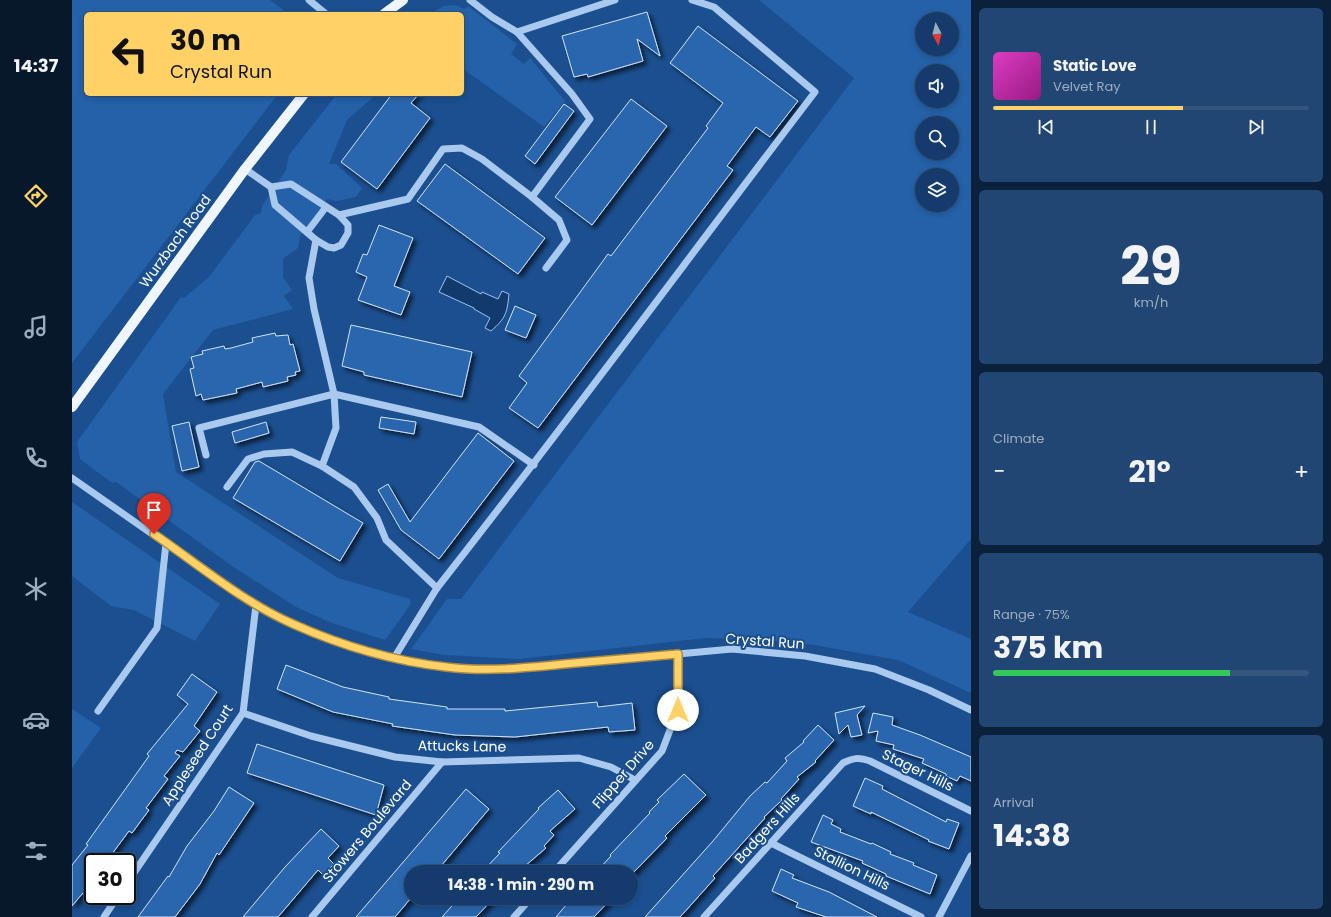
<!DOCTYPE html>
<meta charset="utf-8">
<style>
body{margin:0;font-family:Poppins,sans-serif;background:#214673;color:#f1f3f6;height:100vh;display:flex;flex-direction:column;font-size:15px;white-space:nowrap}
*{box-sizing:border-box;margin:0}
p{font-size:13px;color:#9dadc1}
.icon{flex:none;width:22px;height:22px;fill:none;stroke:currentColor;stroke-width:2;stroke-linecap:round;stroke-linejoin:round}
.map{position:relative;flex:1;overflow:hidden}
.drawer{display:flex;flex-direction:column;gap:8px;padding:8px;background:#0b203b;width:360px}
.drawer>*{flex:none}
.hud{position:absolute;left:12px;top:12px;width:380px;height:84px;border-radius:6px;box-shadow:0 2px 6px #0003,0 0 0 1px #33557e;background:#ffd166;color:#111;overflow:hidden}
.needle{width:26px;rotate:173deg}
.controls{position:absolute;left:843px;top:12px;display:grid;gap:8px}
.controls a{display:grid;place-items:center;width:44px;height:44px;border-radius:50%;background:#143b6b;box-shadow:0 2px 6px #0003,0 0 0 1px #33557e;font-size:20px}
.speed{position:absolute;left:12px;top:853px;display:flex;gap:8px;font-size:20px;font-weight:700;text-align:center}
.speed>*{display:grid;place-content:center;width:52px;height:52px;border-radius:50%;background:#143b6b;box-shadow:0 2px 6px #0003,0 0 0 1px #33557e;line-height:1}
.speed .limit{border:2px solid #111;border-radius:6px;background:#fff;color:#111}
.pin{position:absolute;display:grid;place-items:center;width:34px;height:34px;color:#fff;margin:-41px -17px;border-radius:50% 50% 50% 0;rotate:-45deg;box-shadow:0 0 4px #0007}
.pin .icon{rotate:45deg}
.me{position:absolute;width:44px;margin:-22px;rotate:0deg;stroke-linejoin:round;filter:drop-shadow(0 0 3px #0008)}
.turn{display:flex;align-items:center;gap:14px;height:84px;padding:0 20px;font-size:18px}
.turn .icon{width:52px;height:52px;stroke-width:2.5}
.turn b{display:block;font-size:28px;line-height:34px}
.big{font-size:30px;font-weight:700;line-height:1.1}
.drawer .tile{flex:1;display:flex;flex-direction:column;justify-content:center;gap:6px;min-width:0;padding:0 14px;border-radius:6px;background:#214673}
.drawer .dial{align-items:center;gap:0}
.dial b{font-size:52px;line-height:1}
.song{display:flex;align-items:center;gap:12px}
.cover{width:48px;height:48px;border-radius:6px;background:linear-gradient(135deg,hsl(310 70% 55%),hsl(310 70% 35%))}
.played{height:4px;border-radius:2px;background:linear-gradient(90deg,#ffd166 60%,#33557e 60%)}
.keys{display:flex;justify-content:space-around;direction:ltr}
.heat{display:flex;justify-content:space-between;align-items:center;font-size:22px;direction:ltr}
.charge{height:6px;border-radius:3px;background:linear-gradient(90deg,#34c759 75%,#33557e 0)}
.trip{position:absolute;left:332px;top:865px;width:234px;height:40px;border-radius:20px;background:#143b6b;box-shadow:0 2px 6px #0003,0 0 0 1px #33557e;font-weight:700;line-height:40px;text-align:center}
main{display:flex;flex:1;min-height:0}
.tab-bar{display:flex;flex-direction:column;width:72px;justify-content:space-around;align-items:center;background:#08182b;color:#9dadc1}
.tab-bar .icon{width:28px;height:28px}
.tab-bar .active{color:#ffd166}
.tab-bar b{font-size:18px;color:#f1f3f6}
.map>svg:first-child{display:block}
</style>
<main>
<nav class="tab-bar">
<b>14:37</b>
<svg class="icon active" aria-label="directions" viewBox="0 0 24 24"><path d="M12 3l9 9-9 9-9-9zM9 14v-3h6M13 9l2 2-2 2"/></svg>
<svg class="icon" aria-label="music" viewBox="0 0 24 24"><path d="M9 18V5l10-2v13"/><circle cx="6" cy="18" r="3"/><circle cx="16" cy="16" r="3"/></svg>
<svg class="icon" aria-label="phone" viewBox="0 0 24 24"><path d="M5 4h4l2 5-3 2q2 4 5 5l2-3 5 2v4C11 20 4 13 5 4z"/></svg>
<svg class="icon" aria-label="climate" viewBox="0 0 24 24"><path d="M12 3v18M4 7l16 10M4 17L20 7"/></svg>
<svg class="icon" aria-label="car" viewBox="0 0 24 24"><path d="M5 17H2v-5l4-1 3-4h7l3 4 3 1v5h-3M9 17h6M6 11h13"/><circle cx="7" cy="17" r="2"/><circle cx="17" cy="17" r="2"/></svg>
<svg class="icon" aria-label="filters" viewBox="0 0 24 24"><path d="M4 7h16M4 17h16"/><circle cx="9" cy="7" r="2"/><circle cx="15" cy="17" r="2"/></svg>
</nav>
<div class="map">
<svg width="899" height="917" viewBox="0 0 899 917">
<defs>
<filter id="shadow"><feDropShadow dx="3.5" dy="3.5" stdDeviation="2" flood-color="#0009"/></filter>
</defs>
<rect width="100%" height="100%" fill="#1b4f8f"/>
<g fill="#2461a8" fill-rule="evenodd">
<path d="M0,0H198L217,14H14V94H206L0,363Z"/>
<path d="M687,0H899V539L836,612L899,639V693L826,660L725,642L634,638L447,659L372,655L339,649L375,599H389L782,78ZM850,19H880V49H850ZM850,71H880V101H850ZM850,123H880V153H850ZM850,175H880V205H850Z"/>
<path d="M383,5L393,9L396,6L445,44L439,54L452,64L458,58L493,101L472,127L390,68V14H356L372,6Z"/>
<path d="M265,94H305L275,120L257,164H264L290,188L284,197L265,201L255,199L228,236L226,248L211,259V277L220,290L212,296L221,309L141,330L91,394L104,472L266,578L338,599L339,604L313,640L260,623L224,607L160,566L44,482L40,483L8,459L5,442L109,297L112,298L137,277L183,215L189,213L190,206L214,170L217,155Z"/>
<path d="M0,502L148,604L123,641L62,610L39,606L0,576Z"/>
<path d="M0,709L29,728L0,768Z"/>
</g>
<path fill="#123a6d" stroke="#9cc4f0" d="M375,276L409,294L410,292L426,299L430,291L437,294C435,313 434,318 419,331L413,328L418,318L402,309V308L367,292Z"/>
<g fill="#2a66ad" stroke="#cfe3fa" filter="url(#shadow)">
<path d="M575,12L588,56L565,39L571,61L516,77L515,74L502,77L490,36Z"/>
<path d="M626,26L726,101L698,137L684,127L655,166L661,170L466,428L437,408L455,383L447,376L536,254L539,256L636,128L634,126L651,103L598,63Z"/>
<path d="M320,94H347L339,103L358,118L305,189L269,162Z"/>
<path d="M559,99L595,126L520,225L483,197Z"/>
<path d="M492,104L502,111L463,164L453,156Z"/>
<path d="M373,164L473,238L446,274L345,201Z"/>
<path d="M307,225L341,238L322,286L338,292L329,315L286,300L295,277L284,272L291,254L295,255Z"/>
<path d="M443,306L464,315L454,338L433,330Z"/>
<path d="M279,325L400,352L390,397L292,375V372L270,366Z"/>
<path d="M203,333L204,336L216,335L218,345L221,344L228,371L223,372L224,375L215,377L216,381L191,387L190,382L164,389L165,393L131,400L129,394L124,396L118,369L122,368L119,357L131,354L130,351L152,346L153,349L159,348L181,342L180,338Z"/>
<path d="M309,417L344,422L342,434L307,428Z"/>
<path d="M117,422L127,467L110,471L100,426Z"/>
<path d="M194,422L197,433L163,443L160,432Z"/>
<path d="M406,433L442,461L367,559L329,530L306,490L316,484L338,522Z"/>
<path d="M187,461L291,523L268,561L161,498L183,462Z"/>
<path d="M214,665L271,687L317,697V699L375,707V709H433V711L525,702L526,707L560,703L563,730L537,732L536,727L443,737L383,735L320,726L321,724L261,712L205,689Z"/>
<path d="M120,674L145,692L122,726L128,731L111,752L105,750L103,753L108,756L92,776L96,779L74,808L77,810L60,833L57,831L34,862H21V881L0,906V865L16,845L14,844L77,756L75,754L116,704L105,695Z"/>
<path d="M793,706L785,715L790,735L779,737L776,725L767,734L763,713Z"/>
<path d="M801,713L821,717L820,725L848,735L899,757V781L888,776L885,781L874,776V774L850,763L852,759L821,749L822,745L804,741L806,731L796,733Z"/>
<path d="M746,725L762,740L743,761L744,762L725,777L727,779L709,799L710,800L692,817L693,818L641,876L643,878L618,906L608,917H573L641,841L678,796L693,782L695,783L715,761L713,758L732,742L731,741Z"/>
<path d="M185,744L312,785L304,815L175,773Z"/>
<path d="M612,774L634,795L593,836L595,838L559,875V872H524L539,856L538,855L578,813L577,812L587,802L585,800Z"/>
<path d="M793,778L811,786L810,789L874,822L875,819L887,823L877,849L856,841L857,840L799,812V814L781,806Z"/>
<path d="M157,787L182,803L147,855L145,853L128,884L103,917H66L96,876L97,877L115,846L142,811Z"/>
<path d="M394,789L417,809L369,866L376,872H339V898L323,917H284Z"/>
<path d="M486,790L503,809L478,831L482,835L472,846L474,848L446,872H410L428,853L426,852L467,809L466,808Z"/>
<path d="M751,815L761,820L759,824L769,829L768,832L799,844L800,843L819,852L818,854L842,863L841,865L865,875L858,894L814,876V874L790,863L791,861L739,842Z"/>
<path d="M249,829L267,846L256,858L262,864L251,875L246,870L206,917H171L213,867Z"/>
<path d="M709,869L722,875L720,878L757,892L805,917H754L724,907L726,903L700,891Z"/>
<path d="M387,898H422L404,917H370Z"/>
<path d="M500,898H540L522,917H484Z"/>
</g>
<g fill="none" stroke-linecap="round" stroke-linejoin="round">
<g stroke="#a9c9ee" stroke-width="7">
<path d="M237,0L254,14"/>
<path d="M445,32L543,0"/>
<path d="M173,169L199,187L219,184L267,215L276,225V233L269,245L262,248L256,247L244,240L203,205L199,187"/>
<path d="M460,197L487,220L495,240L474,268"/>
<path d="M267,215L336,199L371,149L390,148L410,159L460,197L518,119L500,94L445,32L420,17L398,0"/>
<path d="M235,232L254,207"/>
<path d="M244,240L237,278L242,309L262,394L264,428L250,466L282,487L305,518L314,540L365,588L322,658"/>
<path d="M134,455L127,428L262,394L407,427L462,465"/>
<path d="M0,478L153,585L184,605L220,624L278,647L327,660L376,667L419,669L466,667L660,649L733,656L803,669L857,690L899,710"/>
<path d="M155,487L176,459L192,454L220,452L250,466"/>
<path d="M365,588C494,424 617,257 743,92L642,7L620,0"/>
<path d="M26,711L85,628L94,543"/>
<path d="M171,713L239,736L323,757L370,762L507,758L539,767L563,780"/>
<path d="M699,843L849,917"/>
<path d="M482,872L590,751L606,709V654"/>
<path d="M55,883L171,713L184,605"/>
<path d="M32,917L46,896"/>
<path d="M240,917L370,762"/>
<path d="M442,917L459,898"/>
<path d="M632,917L771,763C781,758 787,757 798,761L899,811"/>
<path d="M867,917L899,856"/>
</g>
<g stroke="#f0f6ff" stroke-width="10">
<path d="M312,14L331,0"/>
<path d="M0,407L173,169L232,94"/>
</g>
</g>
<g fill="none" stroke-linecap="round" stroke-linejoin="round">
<defs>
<path id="route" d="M82,534C127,565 171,602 221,624C270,646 321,661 374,667C413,672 453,668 492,664C530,661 568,657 606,654V710"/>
</defs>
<use href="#route" stroke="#a68842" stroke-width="10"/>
<use href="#route" stroke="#ffd166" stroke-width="7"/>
</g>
<g text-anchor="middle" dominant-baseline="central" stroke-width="4" stroke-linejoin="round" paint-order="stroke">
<g font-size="14" fill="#fff" stroke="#1b4f8f">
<text transform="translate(103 241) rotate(-54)">Wurzbach Road</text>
<text transform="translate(693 641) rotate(4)">Crystal Run</text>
<text transform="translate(390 746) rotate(1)">Attucks Lane</text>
<text transform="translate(125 755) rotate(-57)">Appleseed Court</text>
<text transform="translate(846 770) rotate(26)">Stager Hills</text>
<text transform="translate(551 774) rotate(-49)">Flipper Drive</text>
<text transform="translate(695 828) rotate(-48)">Badgers Hills</text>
<text transform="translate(295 831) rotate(-50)">Stowers Boulevard</text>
<text transform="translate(780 868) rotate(26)">Stallion Hills</text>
</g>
</g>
</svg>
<div class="controls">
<a><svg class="needle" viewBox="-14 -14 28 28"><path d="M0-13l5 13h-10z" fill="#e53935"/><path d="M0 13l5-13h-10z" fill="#9dadc1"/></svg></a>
<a><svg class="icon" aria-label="sound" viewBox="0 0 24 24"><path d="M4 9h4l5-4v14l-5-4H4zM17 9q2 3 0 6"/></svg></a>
<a><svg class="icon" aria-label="search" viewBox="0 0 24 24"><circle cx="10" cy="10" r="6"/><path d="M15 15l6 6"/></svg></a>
<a><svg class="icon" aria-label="layers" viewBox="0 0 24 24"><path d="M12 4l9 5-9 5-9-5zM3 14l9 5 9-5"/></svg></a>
</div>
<div class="speed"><div class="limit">30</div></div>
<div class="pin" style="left:82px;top:534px;background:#d93025"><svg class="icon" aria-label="arrive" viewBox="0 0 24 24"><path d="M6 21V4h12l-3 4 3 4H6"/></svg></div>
<svg class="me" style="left:606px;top:710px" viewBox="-20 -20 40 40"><circle r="19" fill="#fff"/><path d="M0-13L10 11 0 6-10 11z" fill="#ffd166"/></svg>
<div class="trip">14:38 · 1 min · 290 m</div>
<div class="hud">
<div class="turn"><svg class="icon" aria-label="left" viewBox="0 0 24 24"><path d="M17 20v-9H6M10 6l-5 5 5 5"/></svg><div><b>30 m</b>Crystal Run</div></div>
</div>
</div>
<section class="drawer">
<div class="tile">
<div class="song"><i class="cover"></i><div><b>Static Love</b><p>Velvet Ray</p></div></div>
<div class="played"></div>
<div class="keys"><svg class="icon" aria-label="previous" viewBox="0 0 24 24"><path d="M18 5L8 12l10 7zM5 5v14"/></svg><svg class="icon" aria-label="pause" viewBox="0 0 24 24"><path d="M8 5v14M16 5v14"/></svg><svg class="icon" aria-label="next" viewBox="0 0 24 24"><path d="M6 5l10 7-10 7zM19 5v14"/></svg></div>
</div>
<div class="tile dial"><b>29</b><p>km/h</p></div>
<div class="tile"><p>Climate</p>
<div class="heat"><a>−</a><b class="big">21°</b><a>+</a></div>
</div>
<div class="tile"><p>Range · 75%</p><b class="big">375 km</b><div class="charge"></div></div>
<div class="tile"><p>Arrival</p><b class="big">14:38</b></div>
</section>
</main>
